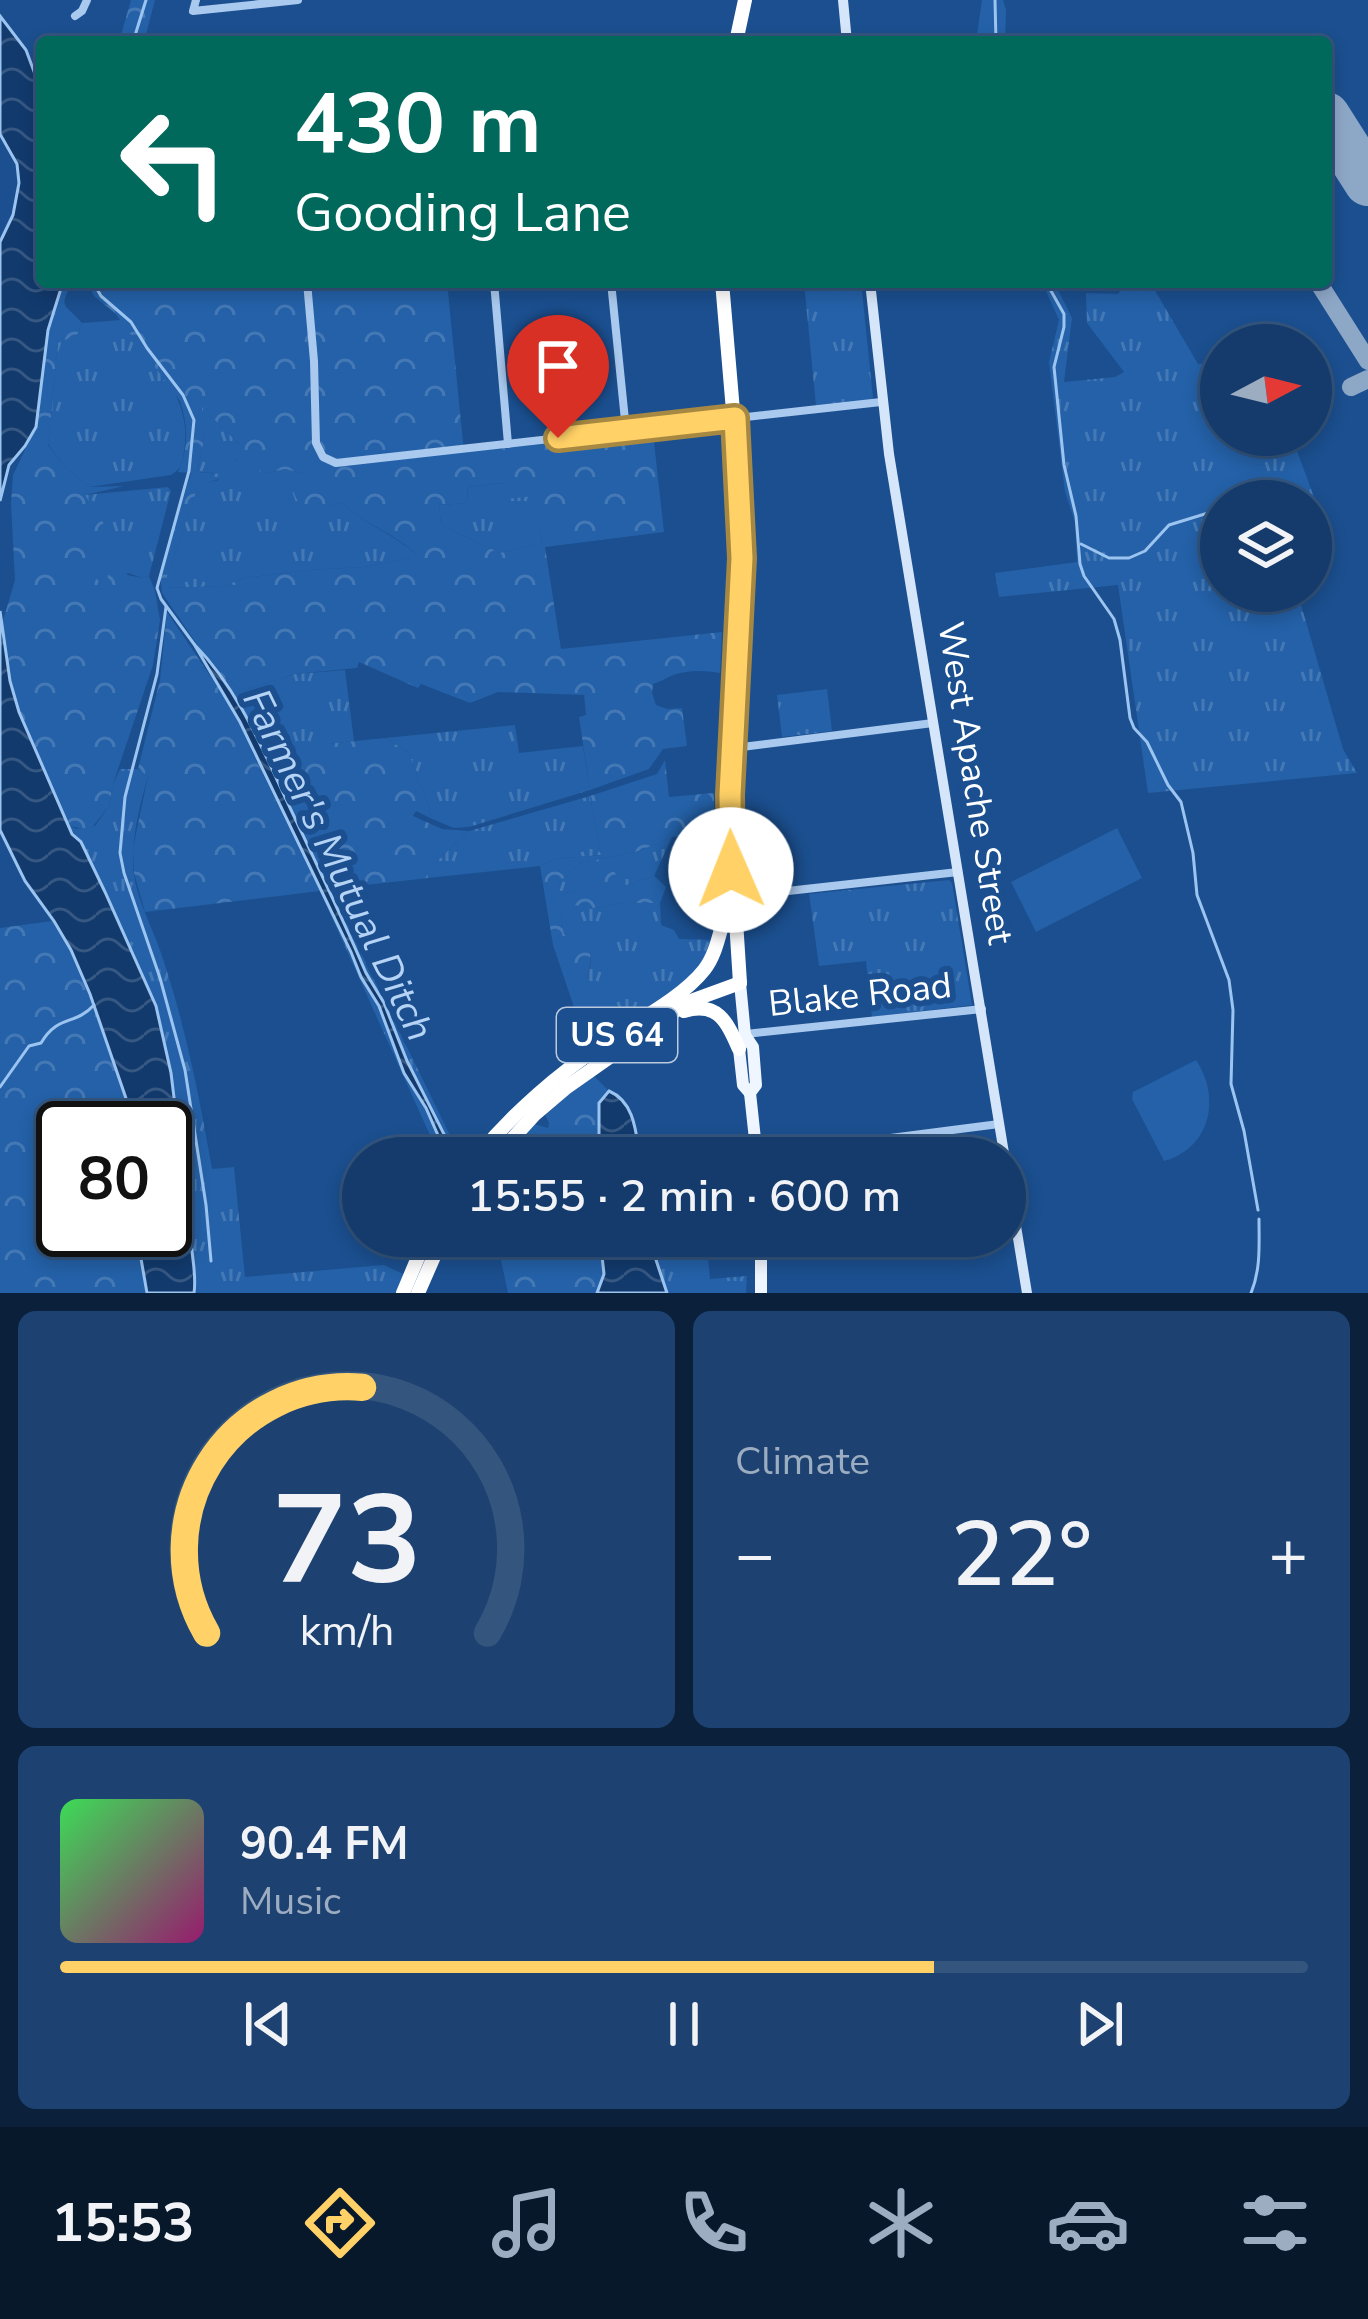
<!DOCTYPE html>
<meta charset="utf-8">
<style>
body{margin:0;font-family:"Nunito Sans",sans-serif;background:#1d4271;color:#f1f3f6;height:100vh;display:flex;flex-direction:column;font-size:45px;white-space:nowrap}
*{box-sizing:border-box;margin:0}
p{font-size:39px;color:#9dadc1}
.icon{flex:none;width:66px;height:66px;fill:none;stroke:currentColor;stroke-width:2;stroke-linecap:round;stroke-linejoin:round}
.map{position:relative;height:1293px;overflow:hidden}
.drawer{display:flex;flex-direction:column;gap:18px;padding:18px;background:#0b203b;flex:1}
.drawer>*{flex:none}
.banner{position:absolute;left:36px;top:36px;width:1296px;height:252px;border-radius:12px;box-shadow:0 6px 18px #0003,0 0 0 3px #33557e;background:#00695c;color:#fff;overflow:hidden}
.needle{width:78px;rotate:83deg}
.tools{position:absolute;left:1200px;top:324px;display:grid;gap:24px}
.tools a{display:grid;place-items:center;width:132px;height:132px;border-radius:50%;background:#143b6b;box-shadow:0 6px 18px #0003,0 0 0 3px #33557e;font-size:60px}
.speed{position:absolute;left:36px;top:1101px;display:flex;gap:24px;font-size:60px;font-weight:700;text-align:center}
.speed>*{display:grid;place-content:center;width:156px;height:156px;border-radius:50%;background:#143b6b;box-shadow:0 6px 18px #0003,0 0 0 3px #33557e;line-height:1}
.speed .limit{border:6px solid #111;border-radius:18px;background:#fff;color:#111}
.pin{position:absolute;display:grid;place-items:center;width:102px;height:102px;color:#fff;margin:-123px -51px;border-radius:50% 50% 50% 0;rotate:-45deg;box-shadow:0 0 12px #0007}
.pin .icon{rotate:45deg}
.me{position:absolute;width:132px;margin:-66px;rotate:359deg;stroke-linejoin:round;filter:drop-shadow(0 0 9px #0008)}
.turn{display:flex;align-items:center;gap:42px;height:252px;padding:0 60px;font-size:54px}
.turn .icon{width:156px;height:156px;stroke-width:2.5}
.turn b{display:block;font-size:84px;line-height:102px}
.big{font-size:90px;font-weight:600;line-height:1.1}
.drawer .widget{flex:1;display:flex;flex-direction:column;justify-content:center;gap:18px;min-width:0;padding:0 42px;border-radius:18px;background:#1d4271}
.drawer .dial{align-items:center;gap:0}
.dial svg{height:312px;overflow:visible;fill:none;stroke:#33557e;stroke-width:7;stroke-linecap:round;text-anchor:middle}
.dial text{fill:#f1f3f6;stroke:none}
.song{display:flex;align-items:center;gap:36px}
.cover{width:144px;height:144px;border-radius:18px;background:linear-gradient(135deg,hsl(130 70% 55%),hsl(320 70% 35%))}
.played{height:12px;border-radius:6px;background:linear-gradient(90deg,#ffd166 70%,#33557e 70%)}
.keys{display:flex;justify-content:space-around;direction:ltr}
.heat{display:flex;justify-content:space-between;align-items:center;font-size:66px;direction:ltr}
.drawer .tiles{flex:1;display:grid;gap:18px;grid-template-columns:1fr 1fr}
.widget:last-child{grid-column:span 2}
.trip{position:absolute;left:342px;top:1137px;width:684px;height:120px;border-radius:60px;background:#143b6b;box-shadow:0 6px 18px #0003,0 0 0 3px #33557e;font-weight:600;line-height:120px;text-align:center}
.tab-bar{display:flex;height:192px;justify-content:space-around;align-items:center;background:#08182b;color:#9dadc1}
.tab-bar .icon{width:84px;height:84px}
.tab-bar .selected{color:#ffd166}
.tab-bar b{font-size:54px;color:#f1f3f6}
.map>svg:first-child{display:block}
</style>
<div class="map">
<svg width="1368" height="1293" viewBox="0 0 1368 1293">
<defs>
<pattern id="grass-tufts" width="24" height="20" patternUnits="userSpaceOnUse" patternTransform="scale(3)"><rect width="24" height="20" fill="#2461a8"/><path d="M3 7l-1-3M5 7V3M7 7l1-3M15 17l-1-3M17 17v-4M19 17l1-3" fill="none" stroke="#4579b5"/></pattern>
<pattern id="forest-crowns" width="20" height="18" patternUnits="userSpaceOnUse" patternTransform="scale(3)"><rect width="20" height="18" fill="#2461a8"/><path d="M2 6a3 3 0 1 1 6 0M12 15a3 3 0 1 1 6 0" fill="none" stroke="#4579b5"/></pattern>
<pattern id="water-waves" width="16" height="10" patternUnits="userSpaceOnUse" patternTransform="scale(3)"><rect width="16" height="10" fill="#123a6d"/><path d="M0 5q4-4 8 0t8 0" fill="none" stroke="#365883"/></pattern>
</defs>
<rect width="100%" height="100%" fill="#1b4f8f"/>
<g fill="url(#grass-tufts)">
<path d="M982,0H1003L1006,10L1005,42H976Z"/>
<path d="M804,282H861L873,398L868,401L816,406Z"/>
<path d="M1042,282H1054L1072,318L1064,382L1115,377L1124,372L1087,323L1086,293L1118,294L1126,282H1150L1198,364L1221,362V435H1291L1320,513L1324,545L1311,546V501H1221V591H1297L1343,749L1357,773L1148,793L1118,585L999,597L995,573L1077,562L1075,522L1065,492L1049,362L1059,320Z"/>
<path d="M121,320C152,361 194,397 184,452C182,464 181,469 171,475L89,487L64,466L48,444L58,342L77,335L82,323Z"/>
<path d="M200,404L238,443L241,452L235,462L269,473L285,469L304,474L328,506L343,503C364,525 394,534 416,554L413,557L364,567L308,570L244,578L224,586L167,588V577L198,485L219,480L214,473L197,472L204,440Z"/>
<path d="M504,483L536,496L542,547L531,545L500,553L441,525L439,505L468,503L467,487Z"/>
<path d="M168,487L171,491L149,576L142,578L128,573L108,594L84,564L106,527L84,495Z"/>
<path d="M210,661L241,691L295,674L345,670L354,741L268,751L330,889L461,1158H456L407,1061L384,1003L366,973L259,740Z"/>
<path d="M204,664L227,696L270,782L361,977L379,1006L405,1073L426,1108L448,1158H443L438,1153L320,891L252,751Z"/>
<path d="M827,689L832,731L782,737L777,695Z"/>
<path d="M515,725L519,753L583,746L590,790L469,827L454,828L430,818L431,812L408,752L385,738Z"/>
<path d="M120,769H138L148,776C140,805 132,835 133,866C135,899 155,931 164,962C186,1029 200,1100 212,1169L234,1167L245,1277L384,1265L403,1274L396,1293H194C197,1273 191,1256 191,1236L171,1073L156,1006L105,892L81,843L69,826L76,829L95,826L109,806L113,784Z"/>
<path d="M590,796L601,855L555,859L540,866L428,878L426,866L437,861L469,831Z"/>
<path d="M672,837L654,876L624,886L582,885L571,893L558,891L559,882L580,863L639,851Z"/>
<path d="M949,880L952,883L972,1005L872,1017L866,961L819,966L809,894Z"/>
<path d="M566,903L595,908L624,903H660L661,925L674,930L679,939L714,940L698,970L672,991L589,1045C585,1037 578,1026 578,1017C577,994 595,972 590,950L564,934L561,916Z"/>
<path d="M670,1236H706L710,1279L747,1276L746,1293H667L654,1253L663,1254L672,1243Z"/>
</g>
<g fill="url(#forest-crowns)" fill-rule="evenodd">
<path d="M131,0H155L144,42H119Z"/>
<path d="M63,282H72C61,308 60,300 82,323L77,335L58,343L48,445L64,466L89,487L124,486L85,495L106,527L119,537L121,552L85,565L107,591L108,571L142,578L149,576L155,591L160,620L153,665L113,784L109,806L90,830L69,826L19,712L10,681L2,624L15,580L11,503L13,475L36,427L48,330Z"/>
<path d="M87,282H447L464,452L653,433L664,532L545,547L561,649L722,632L720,673C705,670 685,670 671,676C665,679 659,682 653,684L652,693L656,705L667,709L682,708L687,746L663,749L649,769L590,790L579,717L586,715L584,695L498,692L470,703L421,684L418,688L359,662L357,668L295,674L241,691L205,656L162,593L160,573L191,473L178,472C189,448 188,425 180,401L115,313L94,296ZM202,407L238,443L240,453L235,463L269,473L285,469L304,474L306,480L293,489C299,517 322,507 343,503C364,525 395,533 416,554L412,557L364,567L308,570L244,578L224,586L167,588V577L198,486L231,475L197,472L204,440ZM503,483L506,499L535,496L542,546L531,545L500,553L441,525L439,505L468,503L467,487Z"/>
<path d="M167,612L227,701L320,891L145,912L134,873L133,848L148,776L138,769L160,680Z"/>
<path d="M385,738L408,752L431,812L430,818L416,811L413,816L442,829L469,831L437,861L427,866L428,878L330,889L267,750Z"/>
<path d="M665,760L669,797L714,793V834L672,837L639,851L580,863L559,882L558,891L571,893L593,875L613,870L624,886L654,876L666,887L660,903H624L595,908L566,904L561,916L564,934L590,949C593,965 581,1001 578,1019L553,945L540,866L555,859L601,855L590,796L657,774Z"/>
<path d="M120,912L150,1128H63V1230H163L172,1293H0V928Z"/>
<path d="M593,1075L609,1091L599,1103V1158H503L534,1124L548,1128L549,1123L545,1114Z"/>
<path d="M492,1236H608L601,1247L604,1274L597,1293H508L501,1260Z"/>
</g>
<g fill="#2461a8">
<path d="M1117,828L1142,878L1036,932L1011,882Z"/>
<path d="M1196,1060C1221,1097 1211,1148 1164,1161L1132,1099L1133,1092Z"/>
</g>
<g fill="url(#water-waves)" stroke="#9cc4f0" stroke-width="3">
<path d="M0,16L26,50L42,93V282H63L48,330L36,427L25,446L9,465L0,501V242L13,215L19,183L17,164L0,134Z"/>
<path d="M0,611L10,681L19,712L72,834L81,842L105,892L156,1006L171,1073L191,1236C191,1256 197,1273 194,1293H147L136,1230H165V1128H128L129,1107L90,994L71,950L54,921L25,881L0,830Z"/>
<path d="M194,644C240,691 264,753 292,812C317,865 343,919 366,973L384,1003L407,1061L456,1158H448L426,1108L404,1073L379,1006L361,977L351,952L240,722Z"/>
<path d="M609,1091C635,1102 636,1133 640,1158H620L599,1142V1103Z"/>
<path d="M608,1236H670L672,1243L663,1254H654L667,1293H597L604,1274L601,1247Z"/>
</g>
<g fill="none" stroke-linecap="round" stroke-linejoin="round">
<g stroke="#9cc4f0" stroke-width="3">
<path d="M995,0L996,42"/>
<path d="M133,42L146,0"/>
<path d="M93,282L101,296L131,322L147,348L183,395L194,420L189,471L157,588L161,599L194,644"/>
<path d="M1046,282L1064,314V327L1054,367L1064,465L1076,516L1080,564L1084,576L1114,619L1120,640L1130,718L1134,728L1147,742L1168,785L1181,802L1193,853L1197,895L1229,980L1233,1010L1231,1084L1244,1131L1258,1210"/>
<path d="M1081,544L1109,558H1129L1145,551L1169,525L1221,509"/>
<path d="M166,607L157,674L125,797L120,853L124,873L160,978L185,1070L206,1205L211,1261"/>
<path d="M0,1087L29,1046L41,1043C58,1014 75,1026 94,1005"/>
<path d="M1251,1293C1261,1269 1259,1244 1259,1219"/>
</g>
<g stroke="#8da7c7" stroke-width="18">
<path d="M1318,282L1368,361"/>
<path d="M1351,387L1368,379"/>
</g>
<path stroke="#8da7c7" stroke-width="48" d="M1326,116L1368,182"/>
<g stroke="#a9c9ee" stroke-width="8">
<path d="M196,0L193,11L298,0"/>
<path d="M75,16L82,11L87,0"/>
<path d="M307,282L314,361L316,443L323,457L336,463L881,402"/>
<path d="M494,282L508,444"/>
<path d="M611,282L626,430"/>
<path d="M734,748L933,723"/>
<path d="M734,897L958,872"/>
<path d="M746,1034L982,1009"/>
<path d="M758,1155L999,1124"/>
</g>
<g stroke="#d6e6fa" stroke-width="10">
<path d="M843,0L847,42"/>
<path d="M870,282L889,454L1027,1293"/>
</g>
<g stroke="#f0f6ff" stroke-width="12">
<path d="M740,983L745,1035L739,1049L743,1085L750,1093"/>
<path d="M745,1035L753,1047L756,1085L750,1093L757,1158"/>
<path d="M761,1293V1236"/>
</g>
<g stroke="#fff" stroke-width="14">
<path d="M736,42L745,0"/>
<path d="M722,282L742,516V573L730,827L740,983"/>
<path d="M684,1011C718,1001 727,1022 739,1049"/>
<path d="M476,1158C516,1110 556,1076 607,1041C636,1021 682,998 704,970C719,951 720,924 730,902"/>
<path d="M495,1158L534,1115L567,1087L688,1002L740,983"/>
<path d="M403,1293L427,1236"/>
<path d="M418,1293L443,1236"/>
</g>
</g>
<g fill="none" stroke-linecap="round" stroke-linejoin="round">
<defs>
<path id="route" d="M558,438L735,418L742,558L730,795L731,870"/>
</defs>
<use href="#route" stroke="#a68842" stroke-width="30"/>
<use href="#route" stroke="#ffd166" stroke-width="21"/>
</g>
<g text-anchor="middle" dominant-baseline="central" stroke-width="12" stroke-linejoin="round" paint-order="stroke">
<rect fill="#1b4f8f" stroke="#bbcadd" stroke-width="3" x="557" y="1008" width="120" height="54" rx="9"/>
<g font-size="33" font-weight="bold" fill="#fff">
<text x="617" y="1035">US 64</text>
</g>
<g font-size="36" fill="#fff" stroke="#1b4f8f">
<text transform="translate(975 783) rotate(81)">West Apache Street</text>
<text transform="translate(860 995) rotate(-6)">Blake Road</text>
</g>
<g font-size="39" font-style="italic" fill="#b5d3f5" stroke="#1b4f8f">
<text transform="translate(338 865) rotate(64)">Farmer's Mutual Ditch</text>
</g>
</g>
</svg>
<div class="tools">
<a><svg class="needle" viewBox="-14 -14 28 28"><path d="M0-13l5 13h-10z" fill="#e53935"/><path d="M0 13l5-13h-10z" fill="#9dadc1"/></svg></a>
<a><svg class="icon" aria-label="layers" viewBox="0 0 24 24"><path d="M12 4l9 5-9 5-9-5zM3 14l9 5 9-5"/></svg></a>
</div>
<div class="speed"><div class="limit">80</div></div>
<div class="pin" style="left:558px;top:438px;background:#d93025"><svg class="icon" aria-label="arrive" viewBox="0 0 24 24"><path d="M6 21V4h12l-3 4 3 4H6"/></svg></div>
<svg class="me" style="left:731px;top:870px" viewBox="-20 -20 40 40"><circle r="19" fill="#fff"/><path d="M0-13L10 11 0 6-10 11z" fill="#ffd166"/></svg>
<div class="trip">15:55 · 2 min · 600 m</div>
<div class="banner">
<div class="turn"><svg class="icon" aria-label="left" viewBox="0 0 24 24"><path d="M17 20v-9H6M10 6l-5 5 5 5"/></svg><div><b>430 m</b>Gooding Lane</div></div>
</div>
</div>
<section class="drawer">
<div class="tiles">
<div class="widget dial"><svg viewBox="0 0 100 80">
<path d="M14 69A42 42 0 1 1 86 69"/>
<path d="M14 69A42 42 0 0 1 54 6" stroke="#ffd166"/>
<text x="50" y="56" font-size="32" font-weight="700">73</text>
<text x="50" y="72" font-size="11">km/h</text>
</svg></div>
<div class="widget"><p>Climate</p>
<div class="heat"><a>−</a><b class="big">22°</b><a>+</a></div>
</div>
<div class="widget">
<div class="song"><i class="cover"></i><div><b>90.4 FM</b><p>Music</p></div></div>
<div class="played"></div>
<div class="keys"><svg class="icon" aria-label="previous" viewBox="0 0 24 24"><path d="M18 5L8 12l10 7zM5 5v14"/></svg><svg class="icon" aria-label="pause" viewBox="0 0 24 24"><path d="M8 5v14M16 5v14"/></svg><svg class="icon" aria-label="next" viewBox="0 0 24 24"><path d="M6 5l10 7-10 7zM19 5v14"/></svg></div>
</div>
</div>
</section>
<nav class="tab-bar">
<b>15:53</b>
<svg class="icon selected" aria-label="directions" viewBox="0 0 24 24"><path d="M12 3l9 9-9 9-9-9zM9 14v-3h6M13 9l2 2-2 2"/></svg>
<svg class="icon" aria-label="music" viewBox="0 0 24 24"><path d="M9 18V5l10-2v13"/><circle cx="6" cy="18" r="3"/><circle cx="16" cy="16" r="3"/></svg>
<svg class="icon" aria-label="phone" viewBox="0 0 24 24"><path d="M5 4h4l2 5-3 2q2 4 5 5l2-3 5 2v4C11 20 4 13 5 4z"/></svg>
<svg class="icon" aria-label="climate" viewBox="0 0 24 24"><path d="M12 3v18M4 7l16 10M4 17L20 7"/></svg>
<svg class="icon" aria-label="car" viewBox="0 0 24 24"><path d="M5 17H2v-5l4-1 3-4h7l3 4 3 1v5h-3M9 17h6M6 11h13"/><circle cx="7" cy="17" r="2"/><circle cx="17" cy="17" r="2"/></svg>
<svg class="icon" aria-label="filters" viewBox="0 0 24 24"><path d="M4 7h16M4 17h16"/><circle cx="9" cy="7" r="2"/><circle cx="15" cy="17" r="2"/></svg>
</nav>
